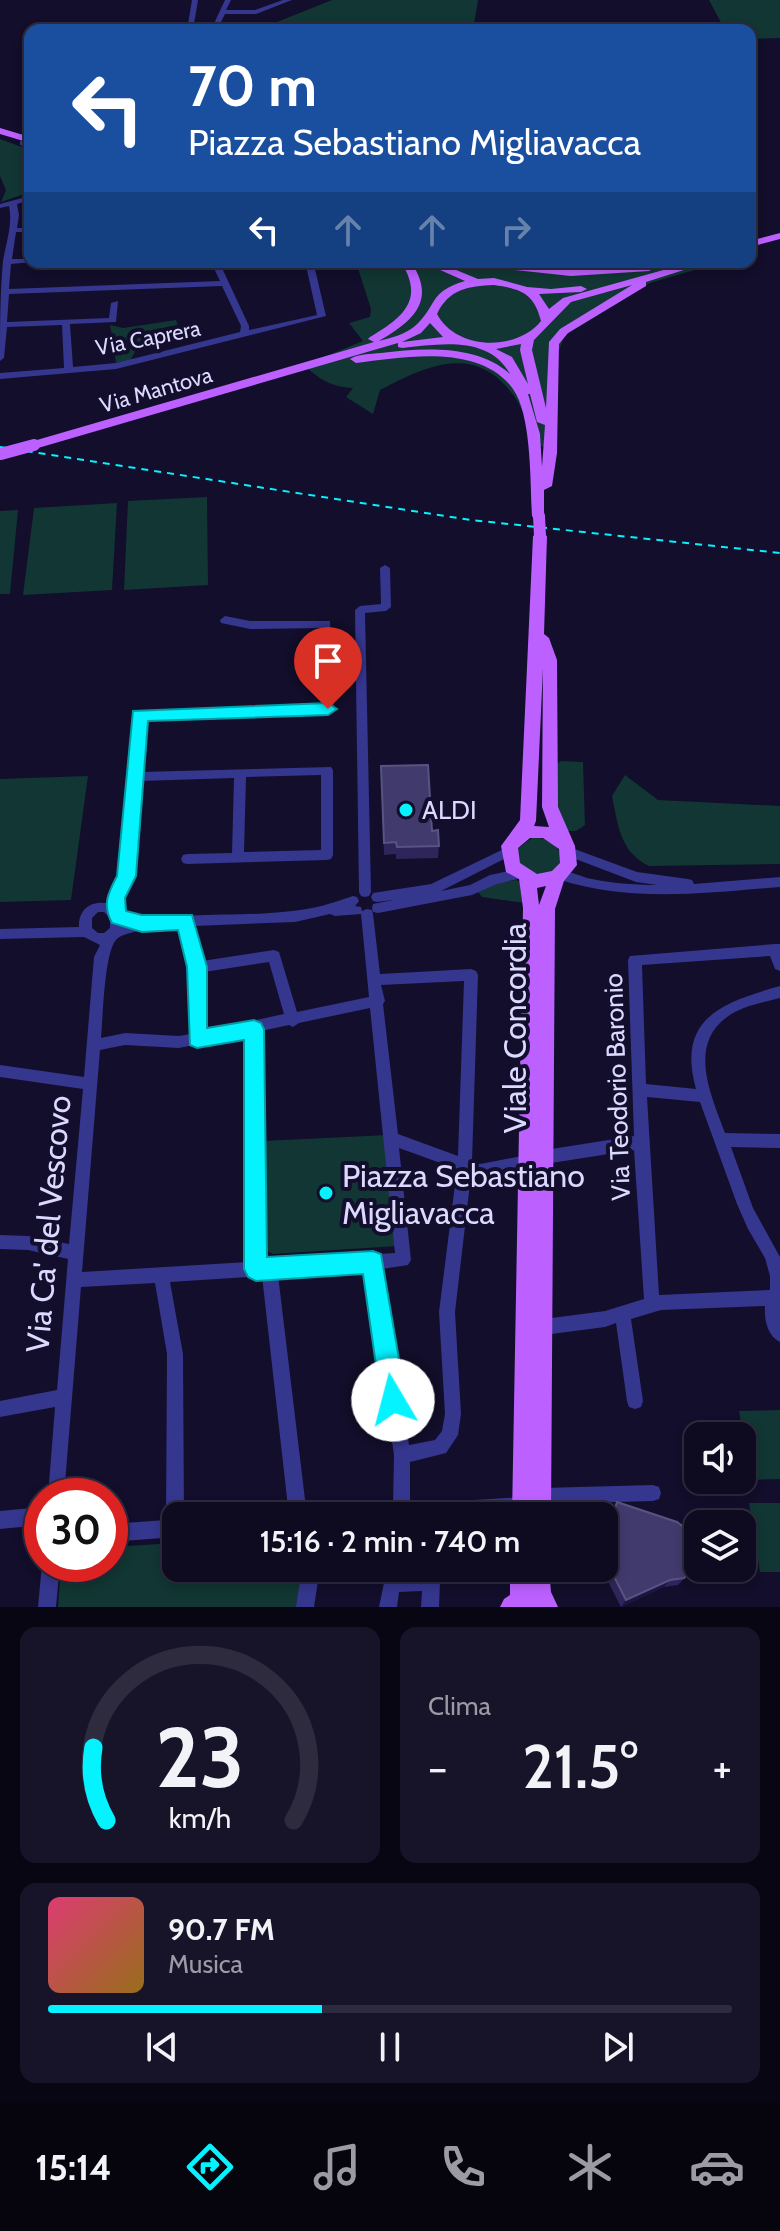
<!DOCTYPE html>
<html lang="it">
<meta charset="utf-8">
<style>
body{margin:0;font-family:Cabin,sans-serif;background:#171329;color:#f1f3f6;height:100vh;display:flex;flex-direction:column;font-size:30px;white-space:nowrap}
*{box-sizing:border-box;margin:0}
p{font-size:26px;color:#9b9aa5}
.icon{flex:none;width:44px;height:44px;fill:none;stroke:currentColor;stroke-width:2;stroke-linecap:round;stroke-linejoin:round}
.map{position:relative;height:1607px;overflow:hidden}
.details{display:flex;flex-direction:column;gap:20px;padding:20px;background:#080612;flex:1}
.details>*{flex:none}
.guide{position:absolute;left:24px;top:24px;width:732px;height:244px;border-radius:16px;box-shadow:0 4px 12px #0003,0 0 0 2px #2e2b3e;background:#1a4fa0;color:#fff;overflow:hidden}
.buttons{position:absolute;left:684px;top:1422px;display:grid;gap:16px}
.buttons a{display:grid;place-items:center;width:72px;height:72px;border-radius:16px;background:#0e0a20;box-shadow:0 4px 12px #0003,0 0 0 2px #2e2b3e;font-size:40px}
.speed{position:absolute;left:24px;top:1478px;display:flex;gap:16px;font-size:40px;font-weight:700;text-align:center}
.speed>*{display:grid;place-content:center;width:104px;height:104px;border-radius:50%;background:#0e0a20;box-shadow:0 4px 12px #0003,0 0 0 2px #2e2b3e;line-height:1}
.speed .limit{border:12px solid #d22;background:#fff;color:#111}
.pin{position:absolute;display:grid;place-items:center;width:68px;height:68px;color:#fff;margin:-82px -34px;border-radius:50% 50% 50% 0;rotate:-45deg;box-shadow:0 0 8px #0007}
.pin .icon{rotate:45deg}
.me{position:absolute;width:88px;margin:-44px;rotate:352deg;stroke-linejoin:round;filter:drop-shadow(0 0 6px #0008)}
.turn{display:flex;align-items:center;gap:28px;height:168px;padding:0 32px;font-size:36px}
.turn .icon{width:104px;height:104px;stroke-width:2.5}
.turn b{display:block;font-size:56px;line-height:68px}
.lanes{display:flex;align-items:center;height:76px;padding:0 32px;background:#0003;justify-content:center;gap:40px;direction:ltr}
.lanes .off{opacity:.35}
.big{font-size:60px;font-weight:600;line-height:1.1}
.details .widget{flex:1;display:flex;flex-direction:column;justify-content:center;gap:12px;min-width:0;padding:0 28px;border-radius:16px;background:#171329}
.details .dial{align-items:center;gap:0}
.dial svg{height:208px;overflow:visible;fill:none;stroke:#2e2b3e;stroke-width:7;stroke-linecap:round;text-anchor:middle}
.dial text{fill:#f1f3f6;stroke:none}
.song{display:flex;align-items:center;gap:24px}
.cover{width:96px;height:96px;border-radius:12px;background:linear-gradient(135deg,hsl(340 70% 55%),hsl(40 70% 35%))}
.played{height:8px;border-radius:4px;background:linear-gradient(90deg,#05f2ff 40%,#2e2b3e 40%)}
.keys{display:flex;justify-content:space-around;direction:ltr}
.heat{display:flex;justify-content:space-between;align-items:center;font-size:44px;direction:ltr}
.details .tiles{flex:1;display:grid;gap:20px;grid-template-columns:1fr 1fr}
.widget:last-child{grid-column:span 2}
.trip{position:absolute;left:162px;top:1502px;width:456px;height:80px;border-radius:16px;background:#0e0a20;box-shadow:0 4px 12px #0003,0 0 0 2px #2e2b3e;font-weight:600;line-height:80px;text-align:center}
.tabs{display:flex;height:128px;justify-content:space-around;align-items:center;background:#06040d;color:#9b9aa5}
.tabs .icon{width:56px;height:56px}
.tabs .on{color:#05f2ff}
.tabs b{font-size:36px;color:#f1f3f6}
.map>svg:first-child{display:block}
</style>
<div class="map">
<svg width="780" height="1607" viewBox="0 0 780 1607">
<rect width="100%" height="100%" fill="#120e2b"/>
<g fill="#113633">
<path d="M332,0H478L473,30H257Z"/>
<path d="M709,0H780V38L750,39V30H725Z"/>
<path d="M0,139L30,150V192L1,202L6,190L0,176Z"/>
<path d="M356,262H461L540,272L645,267L668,262H722L650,283L564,336L555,363L548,447L540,446C531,431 524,411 514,396C475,342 427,366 380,390L373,414L346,397L353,388C331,387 319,379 304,365L363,341L349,323L370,317L371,309Z"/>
<path d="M176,320L183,339L136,350L130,361L116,363L110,325L123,328Z"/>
<path d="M207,497L208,585L124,590L128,501Z"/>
<path d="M117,503L112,590L23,595L34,508Z"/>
<path d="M18,510L10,594H0V511Z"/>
<path d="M561,761L583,762L585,825L576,831H565L555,807V765Z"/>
<path d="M625,775L658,800L780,806V864L649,866C620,852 618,825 612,796Z"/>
<path d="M88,776L71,900L0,902V779Z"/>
<path d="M532,838C550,837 557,844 563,860L556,871L536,875L520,867L517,849Z"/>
<path d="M516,880L520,882L525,903L482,897L478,892L497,883Z"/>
<path d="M387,1135L397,1246L273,1254L267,1251L264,1141Z"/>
<path d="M780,1410V1479L751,1480L739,1411Z"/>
<path d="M749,1503H780V1572H760Z"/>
<path d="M176,1543V1568H303L298,1607H58L61,1564H110V1547Z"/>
</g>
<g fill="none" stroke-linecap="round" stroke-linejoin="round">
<g fill="#35368e" fill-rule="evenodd">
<path d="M192,0H198L193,30H187Z"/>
<path d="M225,0H231L226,10H255L283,0H292L256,14H225L217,30H211Z"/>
<path d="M20,141L30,143V148L20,145Z"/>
<path d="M30,196V200L17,204L19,215L17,228H30V232H16L12,259H30V262H33L11,264L9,289L220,281L211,262L303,263L315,269L326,316L116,369L0,379V373L64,368L62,325L7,327L4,358L0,361C0,327 0,294 3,261C6,243 13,224 9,206L0,208V204ZM302,267L307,270L317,315L249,330V326L222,268ZM222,286L241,326L240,332L116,363L73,367L70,324L116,322L118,301L111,303L109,318L7,322L9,294Z"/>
<path d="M385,565L390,568L391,607L386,611L365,613L371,892L369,896L365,897L361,896L359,892L355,610L360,606L381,604L380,568Z"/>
<path d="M225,616L250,621H330L334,709L328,713L144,719L140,772L331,767L333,770V855L331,859L327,860L187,864L183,863L181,859L183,855L187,854L232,853L234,778L140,781L132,876L122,898L121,915L124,925C179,910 236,918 292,911C314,909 333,903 353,896L357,897L359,901L355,906L361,907L362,911L367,909L372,910L373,914L380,974L471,969L476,971L478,975L472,1161L480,1164L527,1155L532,1157L534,1162L532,1167L527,1169L480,1178L471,1175L455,1312L461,1414L458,1435L446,1453L410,1462V1504L523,1497L529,1499L531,1505L529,1511L523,1513L486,1516H352L355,1510L361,1507L393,1505L394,1455L367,1270L278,1275L307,1516H289L262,1276L170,1282L183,1354L184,1516H176V1537L110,1542V1524L166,1520L167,1354L155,1283L81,1287L64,1496H48L55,1407L0,1417V1401L57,1390L68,1259L28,1250L0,1249V1235L28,1236L69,1244L83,1089L0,1077V1065L84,1077L94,957L100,945L84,937L0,939V929L79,927C78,909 92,899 110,904V898L120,876L135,712L322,705L321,628L250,629L221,623L220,620ZM321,775V850L244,852L246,777ZM98,912H104L110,918V928L104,933H98L92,928V918ZM330,914L335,916L361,914L369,997L297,1012L279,952L274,950L202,961L194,926L295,922ZM181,926L190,967V1034L179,1036L125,1033L101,1038C103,1019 104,947 118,938C129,930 166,927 181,926ZM269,962L284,1014L204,1031V972ZM464,981L458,1156L398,1134L383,1004L385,1001L381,985ZM370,1008L395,1253L264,1261L261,1031L289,1025L293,1027L299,1023ZM247,1034L248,1262L82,1272L100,1050L125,1045L179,1048ZM399,1148L457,1169L439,1312L445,1414L442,1431L435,1440L409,1445L382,1269L408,1265L411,1260Z"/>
<path d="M508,847L512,849L514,852L512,855L441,891L470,885L490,875L518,869L522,870L524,874L522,878L497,884L472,895L378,913L373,912L372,908L373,904L393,900L377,902L373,901L371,897L373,893L431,884Z"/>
<path d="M569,847L637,872L688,879L692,880L694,884L780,877V887C703,893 632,903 557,879L555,875L557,871C567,870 577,875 587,878C610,883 634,885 657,885L636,882L565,855L563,852L565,849Z"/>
<path d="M775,944H780V971L775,969L770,956L642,965L646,1084L696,1089C676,1018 723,1002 780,986V998C762,1003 742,1006 727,1017C687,1046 712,1097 725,1133L780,1134V1148L731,1147L753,1208L780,1257V1342C767,1336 764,1319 765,1306L661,1310L631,1319L643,1401L641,1407L635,1409L629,1407L627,1401L616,1323L605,1327L544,1335L538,1333L536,1327L538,1321L544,1319L605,1311L644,1299L634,1150L545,1164L540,1162L538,1157L540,1152L545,1150L634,1136L628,960L630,956ZM647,1097L700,1102L737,1204L748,1229L765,1258L770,1276V1290L659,1295Z"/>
<path d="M653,1485L659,1487L661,1493L659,1499L653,1501L542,1504L536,1502L534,1496L536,1490L542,1488Z"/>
<path d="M42,1507V1525L0,1529V1511Z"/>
<path d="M42,1564H60L56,1607H38Z"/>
<path d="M302,1568H320L314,1607H296Z"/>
<path d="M431,1573L437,1576L440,1582L439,1607H421L422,1591L399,1592L397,1607H379L385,1578L391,1575Z"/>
</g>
<g fill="#bc60ff" fill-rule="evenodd">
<path d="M0,128L30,137V143L0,134Z"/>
<path d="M780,233V239L750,247V241Z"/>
<path d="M401,262H411C437,301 413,321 379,341C391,338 406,334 415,326C438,305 428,292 465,281L422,262H437L478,279L494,278L527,287L551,289L581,286L587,289L581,292L539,294L549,309L563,298L692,262H709L646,282V286L568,333L559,344L557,453L552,486L544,490V519H534L532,516C530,483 532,416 513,389C480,343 404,357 356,363L350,359C358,354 370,354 381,353C422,348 477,344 510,374C489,335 439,344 402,348L398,347V343L38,448H30L28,445L30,442L374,342L368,339L370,337C403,317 425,300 401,262ZM494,285C521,289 534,293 541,321C516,352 456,350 437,314C449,289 468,286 494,285ZM632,285L560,329L549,342L546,408L532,350L534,340L571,302ZM430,323L443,337L402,342L421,333ZM521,344L520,350L528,384L512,357L496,349ZM528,394H530L537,422L545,425L542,467L540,434Z"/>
<path d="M463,262H499L571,270L649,265L654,268L649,271L571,276L468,265Z"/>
<path d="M540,532L547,536L544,634L549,638L557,660L558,807L575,846L577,865L564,881L555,909L551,1516H512L523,908L519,879L506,872L501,846L520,820L533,536ZM543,668L542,807L549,827L534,826L536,821ZM530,838H543L559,849L560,863L552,871L537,874L520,863L518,848ZM546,886L539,905L537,888Z"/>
<path d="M510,1568H549L551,1592L558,1607H500L504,1599L510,1595Z"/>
</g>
<path stroke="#05f2ff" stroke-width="2" stroke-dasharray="7 6" stroke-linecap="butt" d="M0,447L471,520L780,553"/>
<g stroke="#bc60ff" stroke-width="12">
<path d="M1,454L34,445"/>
<path d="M539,516L540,536"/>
</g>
</g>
<g fill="#2e265a">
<path d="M381,766L432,831L439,846L438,858L396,859V854L384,855Z"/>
<path d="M617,1502L694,1568L678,1585L664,1587L621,1607L601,1568H604V1535L612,1510Z"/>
</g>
<path fill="#1b1540" d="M670,1580L664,1587L621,1607L626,1600Z"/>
<g fill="#413a6c" stroke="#595383" stroke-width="2">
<path d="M428,765L432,831L438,830L439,846L397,847L396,842L384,843L381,766Z"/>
<path d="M617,1502L677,1522L689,1531L697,1553L694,1568L684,1578L670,1580L626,1600L604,1557V1541Z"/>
</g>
<path fill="#05f2ff" stroke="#039da6" stroke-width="2" d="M328,703L337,709L328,715L148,721L136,876L125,898L126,911L142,915H192L207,967V1028L254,1020L261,1023L264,1029L267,1257L373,1251L381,1254L406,1400L402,1409L393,1412L385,1409L381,1400L363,1274L256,1281L248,1277L244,1269V1040L197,1048L190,1045L187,967L178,930L142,932L112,923C102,905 108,893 117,876L133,711Z"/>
<g fill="#05f2ff" stroke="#120e2b" stroke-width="3">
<circle cx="406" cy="810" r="8"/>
<circle cx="326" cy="1193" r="8"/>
</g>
<g text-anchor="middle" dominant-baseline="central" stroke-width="8" stroke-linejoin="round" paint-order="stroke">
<g font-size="22" fill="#dbd9ff" stroke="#120e2b">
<text transform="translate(148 338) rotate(-11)">Via Caprera</text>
<text transform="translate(156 390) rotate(-16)">Via Mantova</text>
</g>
<g font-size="26" fill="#dbd9ff" stroke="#120e2b" text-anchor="start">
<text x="422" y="810">ALDI</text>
</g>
<g font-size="26" fill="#dbd9ff" stroke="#120e2b">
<text transform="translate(617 1087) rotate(-92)">Via Teodorio Baronio</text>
</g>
<g font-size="32" fill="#dbd9ff" stroke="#120e2b">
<text transform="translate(514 1028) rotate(-90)">Viale Concordia</text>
<text transform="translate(48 1224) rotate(-85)">Via Ca' del Vescovo</text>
</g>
<g font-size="32" fill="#dbd9ff" stroke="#120e2b" text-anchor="start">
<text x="342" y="1175">Piazza Sebastiano<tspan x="342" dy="37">Migliavacca</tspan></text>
</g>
</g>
</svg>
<div class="buttons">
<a><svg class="icon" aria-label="sound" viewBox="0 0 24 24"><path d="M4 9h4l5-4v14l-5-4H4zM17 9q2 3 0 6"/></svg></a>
<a><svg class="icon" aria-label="layers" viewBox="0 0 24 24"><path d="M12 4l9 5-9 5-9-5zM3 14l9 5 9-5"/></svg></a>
</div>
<div class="speed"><div class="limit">30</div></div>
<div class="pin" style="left:328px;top:709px;background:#d93025"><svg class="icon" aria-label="arrive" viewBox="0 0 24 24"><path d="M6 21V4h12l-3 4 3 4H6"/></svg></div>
<svg class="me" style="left:393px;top:1400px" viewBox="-20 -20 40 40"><circle r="19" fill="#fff"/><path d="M0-13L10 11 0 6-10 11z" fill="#05f2ff"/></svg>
<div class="trip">15:16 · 2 min · 740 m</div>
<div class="guide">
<div class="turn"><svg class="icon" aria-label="left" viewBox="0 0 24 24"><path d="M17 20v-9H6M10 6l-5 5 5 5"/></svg><div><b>70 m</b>Piazza Sebastiano Migliavacca</div></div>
<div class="lanes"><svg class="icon" aria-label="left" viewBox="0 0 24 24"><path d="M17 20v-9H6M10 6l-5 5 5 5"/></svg><svg class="icon off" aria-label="ahead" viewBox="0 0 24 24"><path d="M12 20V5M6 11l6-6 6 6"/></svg><svg class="icon off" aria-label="ahead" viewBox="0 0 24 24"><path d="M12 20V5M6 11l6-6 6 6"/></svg><svg class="icon off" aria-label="right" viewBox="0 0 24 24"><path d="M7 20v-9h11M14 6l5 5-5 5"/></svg></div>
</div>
</div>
<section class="details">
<div class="tiles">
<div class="widget dial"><svg viewBox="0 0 100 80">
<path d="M14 69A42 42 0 1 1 86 69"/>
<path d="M14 69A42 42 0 0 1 9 41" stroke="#05f2ff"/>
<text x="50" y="56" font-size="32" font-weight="700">23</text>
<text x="50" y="72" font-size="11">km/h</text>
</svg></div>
<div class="widget"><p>Clima</p>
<div class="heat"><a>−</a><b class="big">21.5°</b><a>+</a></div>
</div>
<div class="widget">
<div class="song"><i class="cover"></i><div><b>90.7 FM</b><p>Musica</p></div></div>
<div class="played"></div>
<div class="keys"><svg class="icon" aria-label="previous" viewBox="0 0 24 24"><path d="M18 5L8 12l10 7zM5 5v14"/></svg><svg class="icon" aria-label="pause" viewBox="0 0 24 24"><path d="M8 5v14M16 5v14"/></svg><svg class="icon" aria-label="next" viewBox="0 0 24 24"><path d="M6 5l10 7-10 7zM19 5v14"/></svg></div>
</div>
</div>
</section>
<nav class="tabs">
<b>15:14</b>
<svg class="icon on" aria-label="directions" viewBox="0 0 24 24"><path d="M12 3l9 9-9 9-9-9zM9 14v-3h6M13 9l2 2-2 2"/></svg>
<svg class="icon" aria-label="music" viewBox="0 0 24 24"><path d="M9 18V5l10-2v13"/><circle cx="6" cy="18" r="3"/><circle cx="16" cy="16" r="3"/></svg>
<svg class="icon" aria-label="phone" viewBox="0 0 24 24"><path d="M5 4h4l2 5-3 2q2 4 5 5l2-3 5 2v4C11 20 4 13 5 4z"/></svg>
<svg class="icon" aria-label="climate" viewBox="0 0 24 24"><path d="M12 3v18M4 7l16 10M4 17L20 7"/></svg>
<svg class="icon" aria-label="car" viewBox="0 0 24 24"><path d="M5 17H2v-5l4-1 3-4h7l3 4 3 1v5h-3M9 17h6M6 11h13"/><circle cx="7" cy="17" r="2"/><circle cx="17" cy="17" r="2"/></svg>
</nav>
